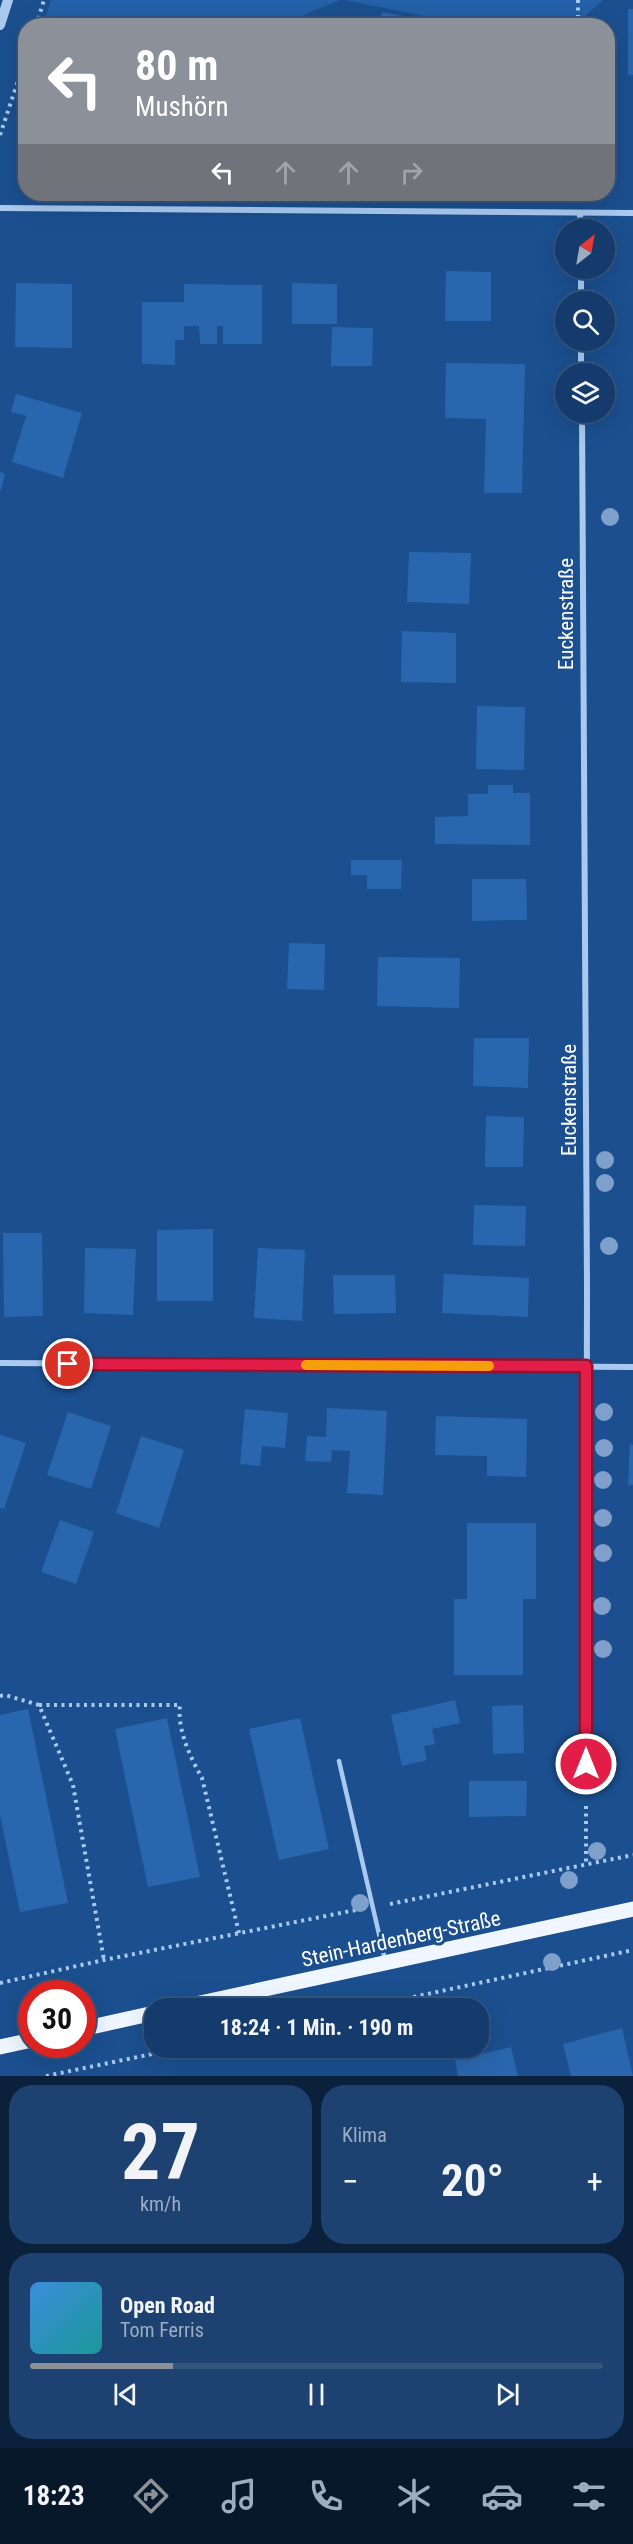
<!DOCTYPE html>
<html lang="de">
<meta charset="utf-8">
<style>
body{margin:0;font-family:"Roboto Condensed",sans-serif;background:#1d4271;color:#f1f3f6;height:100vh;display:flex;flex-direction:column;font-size:22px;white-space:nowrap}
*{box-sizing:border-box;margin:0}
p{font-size:20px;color:#9dadc1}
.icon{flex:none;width:33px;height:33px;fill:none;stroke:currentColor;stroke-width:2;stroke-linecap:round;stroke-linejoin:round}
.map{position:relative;height:2076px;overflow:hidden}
.drawer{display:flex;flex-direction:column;gap:9px;padding:9px;background:#0b203b;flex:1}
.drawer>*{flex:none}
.guide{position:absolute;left:18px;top:18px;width:597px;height:183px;border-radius:24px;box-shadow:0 6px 24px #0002,0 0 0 2px #33557e;background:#8c9099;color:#fff;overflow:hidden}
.needle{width:39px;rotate:31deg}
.buttons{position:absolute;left:555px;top:219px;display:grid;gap:12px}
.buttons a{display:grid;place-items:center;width:60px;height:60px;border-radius:50%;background:#143b6b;box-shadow:0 6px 24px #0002,0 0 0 2px #33557e;font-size:30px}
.speed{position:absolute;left:18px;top:1980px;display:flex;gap:12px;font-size:30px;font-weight:700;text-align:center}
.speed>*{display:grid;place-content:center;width:78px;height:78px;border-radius:50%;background:#143b6b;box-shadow:0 6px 24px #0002,0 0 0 2px #33557e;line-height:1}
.speed .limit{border:9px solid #d22;background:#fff;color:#111}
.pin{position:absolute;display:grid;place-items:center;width:51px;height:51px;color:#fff;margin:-26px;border:3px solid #fff;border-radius:50%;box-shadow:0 2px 6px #0007}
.me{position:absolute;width:66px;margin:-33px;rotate:0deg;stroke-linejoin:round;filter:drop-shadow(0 0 4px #0008)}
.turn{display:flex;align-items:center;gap:21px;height:126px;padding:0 18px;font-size:27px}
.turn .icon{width:78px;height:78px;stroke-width:2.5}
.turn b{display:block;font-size:42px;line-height:51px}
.lanes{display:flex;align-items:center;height:57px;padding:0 18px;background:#0003;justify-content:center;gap:30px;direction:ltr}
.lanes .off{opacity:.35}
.big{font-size:45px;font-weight:700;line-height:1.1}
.drawer .card{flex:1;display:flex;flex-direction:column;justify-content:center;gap:9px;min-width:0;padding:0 21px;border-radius:24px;background:#1d4271}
.drawer .dial{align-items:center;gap:0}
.dial b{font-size:78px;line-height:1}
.song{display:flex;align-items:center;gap:18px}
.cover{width:72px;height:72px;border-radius:9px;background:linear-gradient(135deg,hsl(210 70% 55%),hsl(180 70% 35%))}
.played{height:6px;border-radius:3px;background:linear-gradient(90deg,#8c9099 25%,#33557e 25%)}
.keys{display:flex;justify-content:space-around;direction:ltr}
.heat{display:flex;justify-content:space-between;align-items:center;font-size:33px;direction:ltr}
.drawer .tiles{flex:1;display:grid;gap:9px;grid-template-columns:1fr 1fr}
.card:last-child{grid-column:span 2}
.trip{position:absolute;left:144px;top:1998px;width:345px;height:60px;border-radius:24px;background:#143b6b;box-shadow:0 6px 24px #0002,0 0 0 2px #33557e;font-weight:700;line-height:60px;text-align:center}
.menu{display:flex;height:96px;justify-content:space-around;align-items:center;background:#08182b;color:#9dadc1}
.menu .icon{width:42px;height:42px}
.menu .current{color:#8c9099}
.menu b{font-size:27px;color:#f1f3f6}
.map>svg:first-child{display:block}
</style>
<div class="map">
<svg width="633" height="2076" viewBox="0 0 633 2076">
<rect width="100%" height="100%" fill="#1b4f8f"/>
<g fill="#2461a8">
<path d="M51,0H340L279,25L133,26L45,19Z"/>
<path d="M344,0H603L575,25H470Z"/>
</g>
<g fill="#2a66ad">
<rect x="628" y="9" width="5" height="66"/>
<path d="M382,12L413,18L411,26H379Z"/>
<path d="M446,271L491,272V321H445Z"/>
<path d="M16,283L72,284V348L15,347Z"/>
<path d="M292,283L337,284V324H292Z"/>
<path d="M184,284L262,285V344H223V326H217V344H200L199,326H184V340H175V365L142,364V302H184Z"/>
<path d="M332,327L373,328L372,366H331Z"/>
<path d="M446,363L525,364L522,493H484L486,419L445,418Z"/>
<path d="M16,394L82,413L63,478L12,462L26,416L11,412Z"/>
<path d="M0,472L5,474L1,491L0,490Z"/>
<path d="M409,552L471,553L469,604L407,602Z"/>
<path d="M402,631L456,633V683L401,682Z"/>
<path d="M477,706L525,707L524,770L476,769Z"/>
<path d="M488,785H513V793H530V845L435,844V817L468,816V794H488Z"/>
<path d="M351,860H402L401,889H367V875H351Z"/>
<path d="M472,879H526L527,920L472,921Z"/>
<path d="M289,943L325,944L324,990L287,989Z"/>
<path d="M378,957L460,958L459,1008L377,1006Z"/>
<path d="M474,1038H529L528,1088L473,1086Z"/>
<path d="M486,1116L524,1117L523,1167H485Z"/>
<path d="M474,1205L526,1206L525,1246L473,1245Z"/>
<path d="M213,1229V1301H157V1230Z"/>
<path d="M3,1233H42L43,1316L4,1317Z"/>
<path d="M85,1248L136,1249L133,1315L84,1313Z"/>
<path d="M258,1248L305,1250L302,1321L254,1318Z"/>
<path d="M444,1274L529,1278L528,1317L442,1313Z"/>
<path d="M333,1275H395L396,1313L334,1314Z"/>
<path d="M327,1408L387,1411L383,1495L347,1493L350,1451L332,1450L331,1462L305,1461L307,1436L326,1437Z"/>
<path d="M245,1409L288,1413L285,1448L262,1446L260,1466L240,1464Z"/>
<path d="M68,1412L111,1426L91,1489L47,1475Z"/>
<path d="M436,1416L527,1419L526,1477L487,1476V1456L435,1455Z"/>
<path d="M0,1435L26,1443L4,1509L0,1508Z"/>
<path d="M141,1436L184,1450L159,1528L116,1513Z"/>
<path d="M630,1444L633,1445V1485H628Z"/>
<path d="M60,1520L94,1532L76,1584L41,1572Z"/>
<path d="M467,1523H536V1599H523V1675H454V1599H467Z"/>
<path d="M455,1700L460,1723L432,1729L435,1744L424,1746L427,1760L402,1766L391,1715Z"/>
<path d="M523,1705L524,1753L493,1754L492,1706Z"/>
<path d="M28,1709L68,1903L20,1912L0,1815V1715Z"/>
<path d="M167,1718L200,1877L148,1887L115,1729Z"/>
<path d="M300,1718L329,1849L279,1860L249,1729Z"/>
<path d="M469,1781H527L526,1816L469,1817Z"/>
<path d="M622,2028L633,2076H571L563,2044Z"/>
<path d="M511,2047L518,2076H458L455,2060Z"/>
</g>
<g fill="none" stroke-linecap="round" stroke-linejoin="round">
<g stroke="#a9c9ee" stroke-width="4" stroke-dasharray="3 4.5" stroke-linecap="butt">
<path d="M578,0V26"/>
<path d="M36,26L44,0"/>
<path d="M0,135L26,57"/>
<path d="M0,1696L5,1695L39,1705L73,1785L104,1960"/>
<path d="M39,1705H180C177,1729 190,1757 202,1778L239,1933"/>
<path d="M586,1806V1865"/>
<path d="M390,1904L633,1855"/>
<path d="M0,1983L104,1960L356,1910"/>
<path d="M362,2008L633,1950"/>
<path d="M46,2076L181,2048"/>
</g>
<path stroke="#a9c9ee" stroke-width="4.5" d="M339,1761L385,1960"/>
<g stroke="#a9c9ee" stroke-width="6">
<path d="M0,208L633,213"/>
<path d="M580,214L581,230"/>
<path d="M581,268V302"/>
<path d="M581,340V374"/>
<path d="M582,412L587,1287L586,1788"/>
<path d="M0,1363L633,1367"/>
</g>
<path stroke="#a9c9ee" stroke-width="10" d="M0,25L8,0"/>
<g stroke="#f0f6ff" stroke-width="15">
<path d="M177,2008L633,1909"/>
<path d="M82,2029L154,2013"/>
<path d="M0,2047L32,2040"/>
</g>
</g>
<g fill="#7ea0ca">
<circle cx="610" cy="517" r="9"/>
<circle cx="605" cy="1160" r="9"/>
<circle cx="605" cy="1183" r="9"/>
<circle cx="609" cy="1246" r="9"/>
<circle cx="604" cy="1412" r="9"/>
<circle cx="604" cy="1448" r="9"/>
<circle cx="603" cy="1480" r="9"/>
<circle cx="603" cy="1518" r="9"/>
<circle cx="603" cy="1553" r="9"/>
<circle cx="602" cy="1606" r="9"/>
<circle cx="603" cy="1649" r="9"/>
<circle cx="597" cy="1851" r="9"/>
<circle cx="569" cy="1880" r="9"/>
<circle cx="360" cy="1903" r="9"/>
<circle cx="552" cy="1962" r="9"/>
</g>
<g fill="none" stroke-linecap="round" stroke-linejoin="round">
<defs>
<path id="route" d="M68,1364L586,1366V1764"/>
</defs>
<use href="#route" stroke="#92132f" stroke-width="15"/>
<use href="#route" stroke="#e11d48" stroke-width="10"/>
<path stroke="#f59e0b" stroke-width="10" d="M306,1365L489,1366"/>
</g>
<g text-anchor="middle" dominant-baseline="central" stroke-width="6" stroke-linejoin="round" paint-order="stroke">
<g font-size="21" fill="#fff" stroke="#1b4f8f">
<text transform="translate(566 614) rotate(-90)">Euckenstraße</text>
<text transform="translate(569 1100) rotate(-90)">Euckenstraße</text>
<text transform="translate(401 1939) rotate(-12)">Stein-Hardenberg-Straße</text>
</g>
</g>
</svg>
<div class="buttons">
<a><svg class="needle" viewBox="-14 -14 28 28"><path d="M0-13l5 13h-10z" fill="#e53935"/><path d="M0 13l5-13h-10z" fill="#9dadc1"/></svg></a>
<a><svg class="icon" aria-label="search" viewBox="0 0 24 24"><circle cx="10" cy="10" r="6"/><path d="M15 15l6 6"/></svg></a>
<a><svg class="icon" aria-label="layers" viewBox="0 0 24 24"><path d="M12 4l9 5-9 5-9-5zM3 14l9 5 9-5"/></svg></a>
</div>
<div class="speed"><div class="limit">30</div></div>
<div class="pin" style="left:68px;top:1364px;background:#d93025"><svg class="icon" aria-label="arrive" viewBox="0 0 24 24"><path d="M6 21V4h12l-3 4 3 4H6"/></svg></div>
<svg class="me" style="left:586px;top:1764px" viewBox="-20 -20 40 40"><circle r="17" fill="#e11d48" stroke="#fff" stroke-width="3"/><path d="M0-11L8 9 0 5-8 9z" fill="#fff"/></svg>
<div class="trip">18:24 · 1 Min. · 190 m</div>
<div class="guide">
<div class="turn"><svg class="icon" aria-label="left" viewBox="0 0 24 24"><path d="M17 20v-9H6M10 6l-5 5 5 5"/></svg><div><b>80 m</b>Mushörn</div></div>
<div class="lanes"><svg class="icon" aria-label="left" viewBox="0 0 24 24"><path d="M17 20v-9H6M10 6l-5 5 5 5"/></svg><svg class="icon off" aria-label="ahead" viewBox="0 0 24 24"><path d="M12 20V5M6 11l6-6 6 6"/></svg><svg class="icon off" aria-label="ahead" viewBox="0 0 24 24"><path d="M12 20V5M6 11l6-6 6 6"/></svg><svg class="icon off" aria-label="right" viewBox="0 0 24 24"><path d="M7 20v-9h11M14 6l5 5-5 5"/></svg></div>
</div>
</div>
<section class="drawer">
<div class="tiles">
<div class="card dial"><b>27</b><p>km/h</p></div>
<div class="card"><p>Klima</p>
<div class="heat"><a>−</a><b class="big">20°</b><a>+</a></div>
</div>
<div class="card">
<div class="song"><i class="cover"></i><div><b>Open Road</b><p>Tom Ferris</p></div></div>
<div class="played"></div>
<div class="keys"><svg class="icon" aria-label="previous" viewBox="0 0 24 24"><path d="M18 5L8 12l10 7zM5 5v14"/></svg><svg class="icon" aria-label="pause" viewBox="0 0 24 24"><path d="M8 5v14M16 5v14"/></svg><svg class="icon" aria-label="next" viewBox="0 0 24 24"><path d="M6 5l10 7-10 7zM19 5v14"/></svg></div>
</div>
</div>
</section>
<nav class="menu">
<b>18:23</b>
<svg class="icon current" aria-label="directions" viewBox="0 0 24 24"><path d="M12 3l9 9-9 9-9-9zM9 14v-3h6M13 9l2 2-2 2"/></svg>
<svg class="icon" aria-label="music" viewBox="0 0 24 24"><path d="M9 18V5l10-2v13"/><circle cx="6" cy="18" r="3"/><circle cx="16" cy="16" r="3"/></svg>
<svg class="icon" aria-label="phone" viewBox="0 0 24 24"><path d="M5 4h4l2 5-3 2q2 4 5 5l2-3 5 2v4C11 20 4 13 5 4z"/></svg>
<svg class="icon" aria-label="climate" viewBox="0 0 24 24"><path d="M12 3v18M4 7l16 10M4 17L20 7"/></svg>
<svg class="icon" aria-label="car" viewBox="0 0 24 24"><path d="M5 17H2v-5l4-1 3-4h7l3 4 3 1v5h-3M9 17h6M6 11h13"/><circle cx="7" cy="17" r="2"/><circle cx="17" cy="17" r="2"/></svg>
<svg class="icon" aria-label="filters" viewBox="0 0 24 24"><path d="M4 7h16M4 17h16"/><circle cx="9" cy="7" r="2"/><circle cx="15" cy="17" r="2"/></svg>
</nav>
